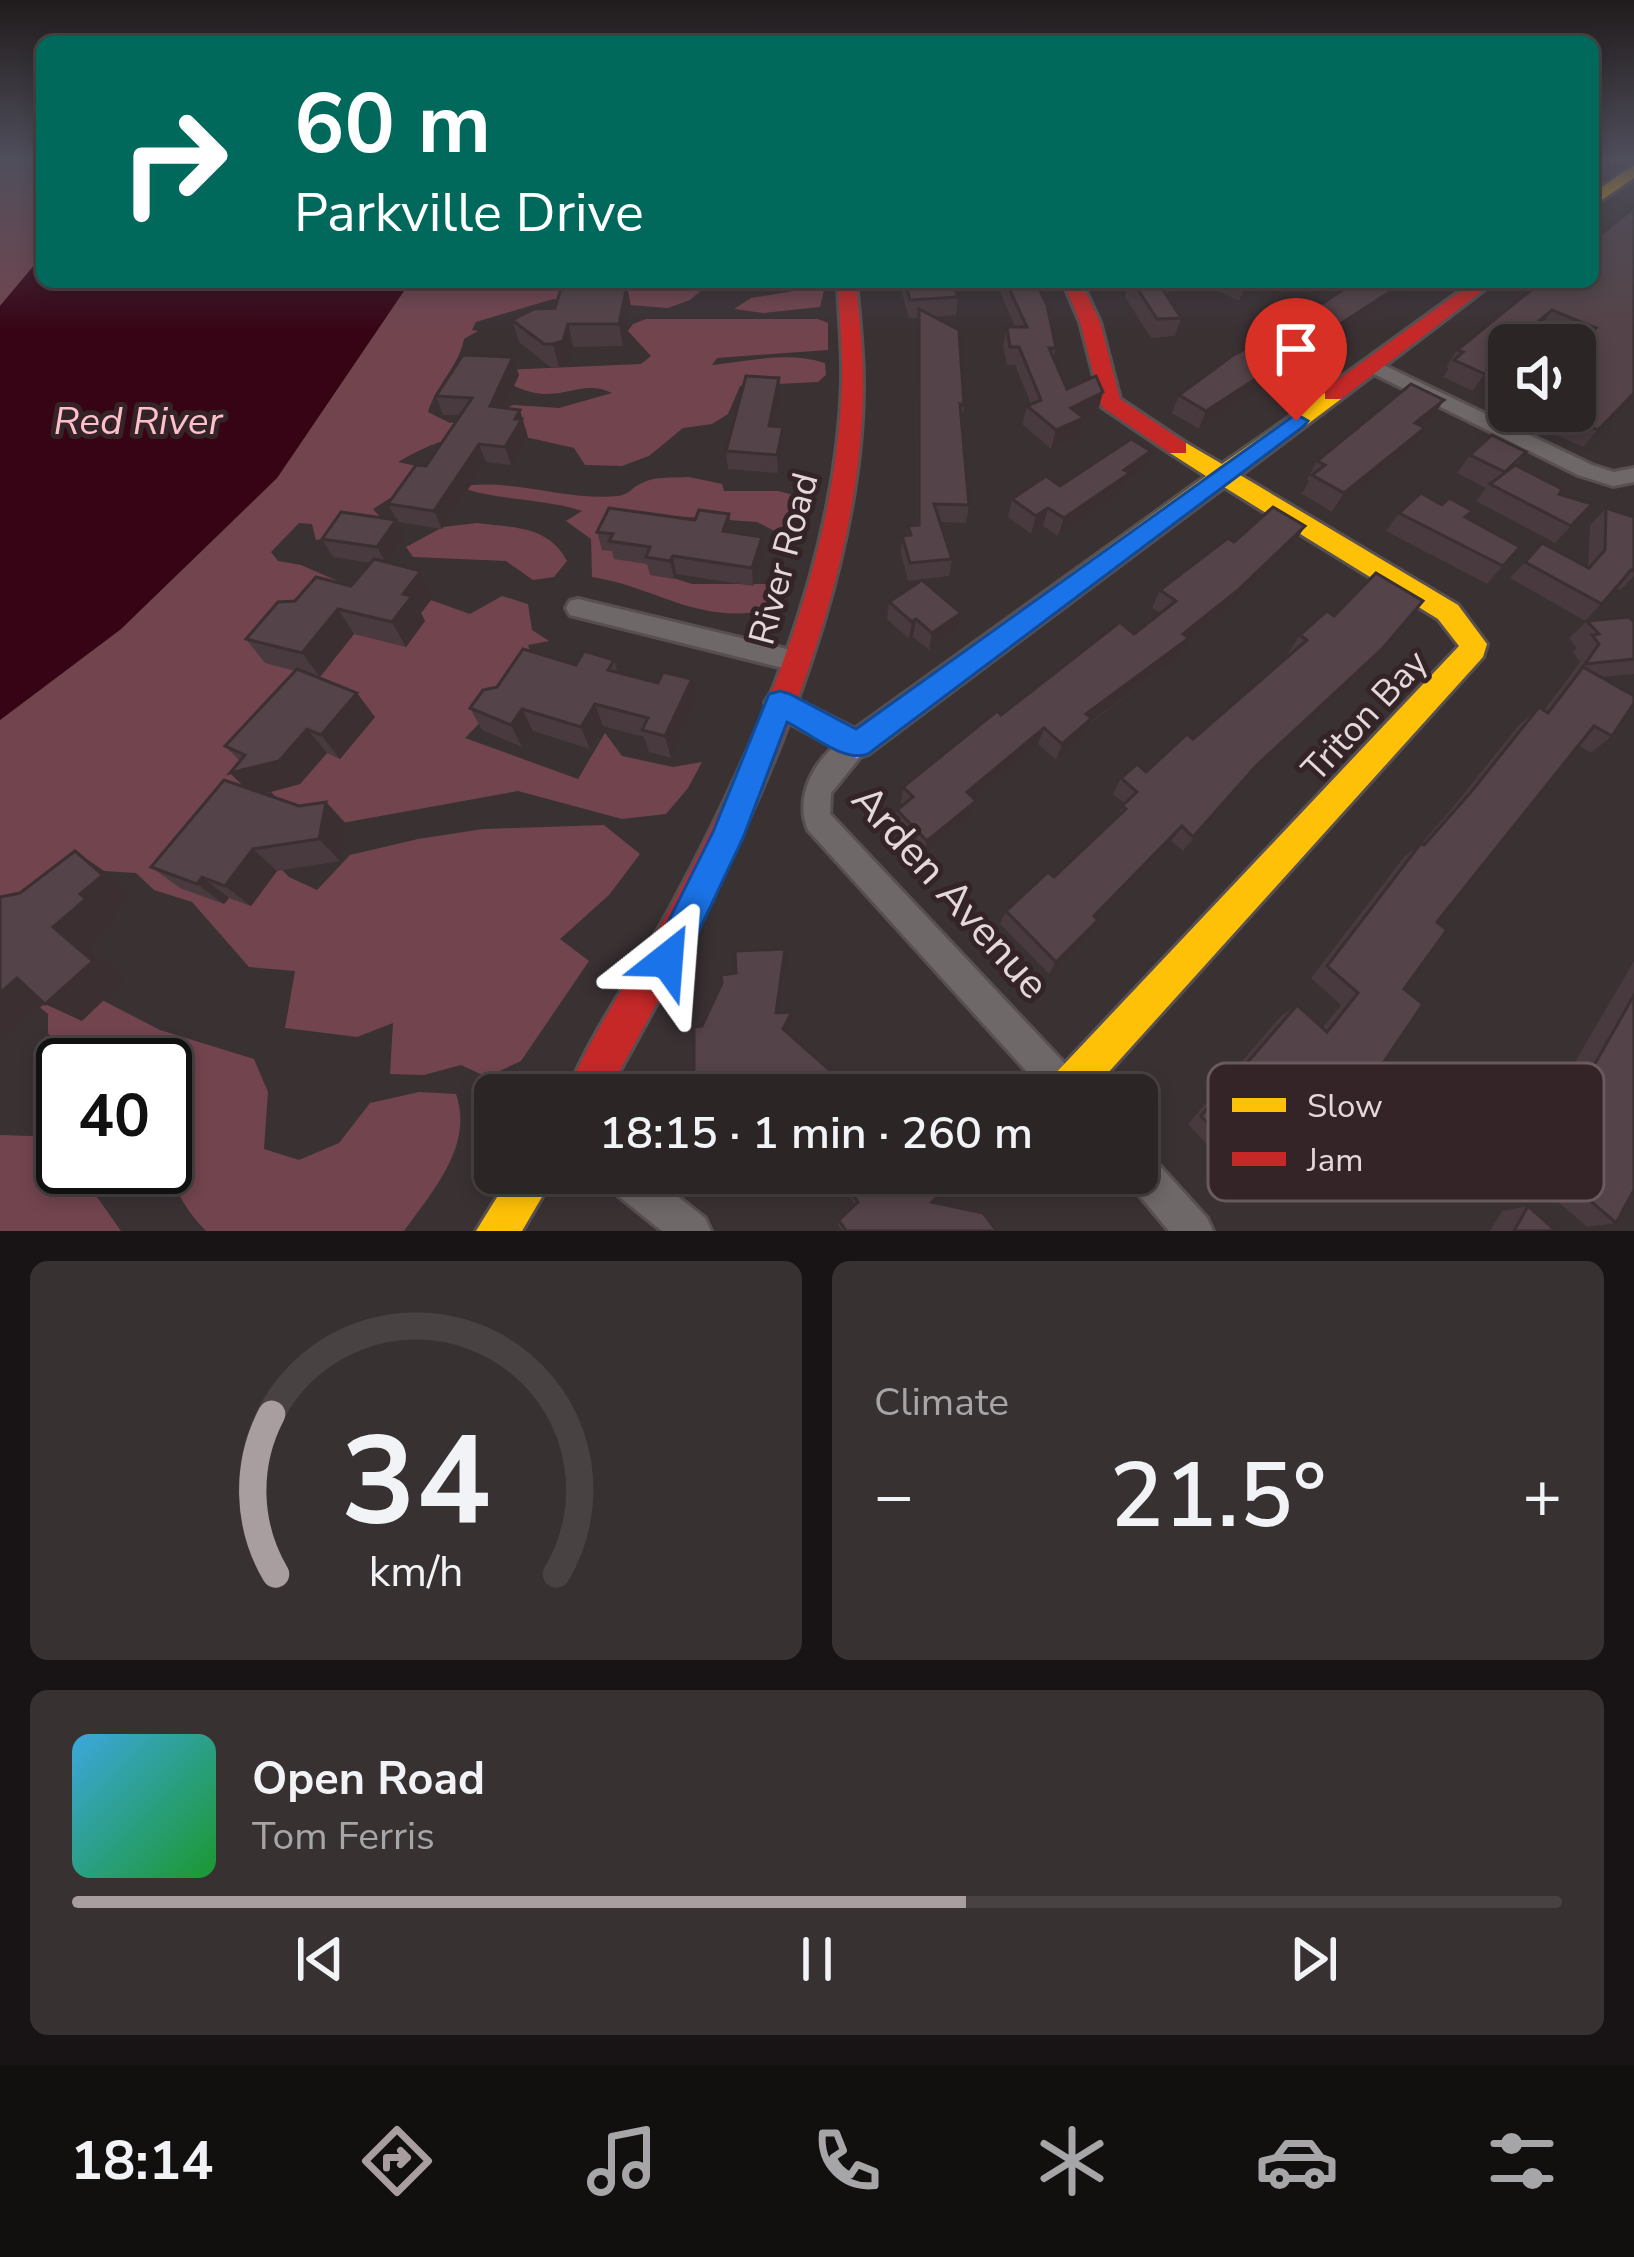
<!DOCTYPE html>
<meta charset="utf-8">
<style>
body{margin:0;font-family:"Nunito Sans",sans-serif;background:#383132;color:#f1f3f6;height:100vh;display:flex;flex-direction:column;font-size:45px;white-space:nowrap}
*{box-sizing:border-box;margin:0}
p{font-size:39px;color:#a6a5a7}
.icon{flex:none;width:66px;height:66px;fill:none;stroke:currentColor;stroke-width:2;stroke-linecap:round;stroke-linejoin:round}
.map{position:relative;height:1231px;overflow:hidden}
.drawer{display:flex;flex-direction:column;gap:30px;padding:30px;background:#181415;flex:1}
.drawer>*{flex:none}
.top-card{position:absolute;left:36px;top:36px;width:1563px;height:252px;border-radius:18px;box-shadow:0 6px 18px #0003,0 0 0 3px #484243;background:#00695c;color:#fff;overflow:hidden}
.tools{position:absolute;left:1488px;top:324px;display:grid;gap:24px}
.tools a{display:grid;place-items:center;width:108px;height:108px;border-radius:18px;background:#2c2526;box-shadow:0 6px 18px #0003,0 0 0 3px #484243;font-size:60px}
.speed{position:absolute;left:36px;top:1038px;display:flex;gap:24px;font-size:60px;font-weight:700;text-align:center}
.speed>*{display:grid;place-content:center;width:156px;height:156px;border-radius:50%;background:#2c2526;box-shadow:0 6px 18px #0003,0 0 0 3px #484243;line-height:1}
.speed .limit{border:6px solid #111;border-radius:18px;background:#fff;color:#111}
.pin{position:absolute;display:grid;place-items:center;width:102px;height:102px;color:#fff;margin:-123px -51px;border-radius:50% 50% 50% 0;rotate:-45deg;box-shadow:0 0 12px #0007}
.pin .icon{rotate:45deg}
.me{position:absolute;width:132px;margin:-66px;rotate:28deg;stroke-linejoin:round;filter:drop-shadow(0 0 9px #0008)}
.turn{display:flex;align-items:center;gap:42px;height:252px;padding:0 60px;font-size:54px}
.turn .icon{width:156px;height:156px;stroke-width:2.5}
.turn b{display:block;font-size:84px;line-height:102px}
.big{font-size:90px;font-weight:600;line-height:1.1}
.drawer .widget{flex:1;display:flex;flex-direction:column;justify-content:center;gap:18px;min-width:0;padding:0 42px;border-radius:18px;background:#383132}
.drawer .dial{align-items:center;gap:0}
.dial svg{height:312px;overflow:visible;fill:none;stroke:#484243;stroke-width:7;stroke-linecap:round;text-anchor:middle}
.dial text{fill:#f1f3f6;stroke:none}
.song{display:flex;align-items:center;gap:36px}
.cover{width:144px;height:144px;border-radius:18px;background:linear-gradient(135deg,hsl(200 70% 55%),hsl(130 70% 35%))}
.played{height:12px;border-radius:6px;background:linear-gradient(90deg,#a89ea0 60%,#484243 60%)}
.keys{display:flex;justify-content:space-around;direction:ltr}
.heat{display:flex;justify-content:space-between;align-items:center;font-size:66px;direction:ltr}
.drawer .tiles{flex:1;display:grid;gap:30px;grid-template-columns:1fr 1fr}
.widget:last-child{grid-column:span 2}
.trip{position:absolute;left:474px;top:1074px;width:684px;height:120px;border-radius:18px;background:#2c2526;box-shadow:0 6px 18px #0003,0 0 0 3px #484243;font-weight:600;line-height:120px;text-align:center}
.tabs{display:flex;height:192px;justify-content:space-around;align-items:center;background:#120f0f;color:#a6a5a7}
.tabs .icon{width:84px;height:84px}
.tabs .on{color:#a89ea0}
.tabs b{font-size:54px;color:#f1f3f6}
.map>svg:first-child{display:block}
</style>
<div class="map">
<svg width="1634" height="1231" viewBox="0 0 1634 1231">
<rect width="100%" height="100%" fill="#3a3133"/>
<g fill="#72444e">
<path d="M0,159H42V256L0,306Z"/>
<path d="M410,282H711L690,300L668,308L553,299L476,322L472,330L478,331L464,339C459,366 436,385 428,412L450,423L474,420L513,405L559,408L612,393C588,381 571,394 545,394C532,394 519,388 507,383L503,370L641,364L651,356L628,331L633,324L646,319H818L828,323V350L717,358L712,365C749,361 788,351 825,363L826,375L818,382L740,386L728,414L712,424L683,428L649,456L622,466L585,465L574,448C500,431 467,422 398,462L434,470L373,509L392,530L316,540L312,524L299,523L271,552L278,561L301,565L379,599H428L470,614L502,596L528,604L532,630L549,641L528,645L535,664L497,685L508,694L465,738L578,779L605,733L622,756L673,767L702,762L688,788L666,814L622,819L518,791L342,823L298,819L271,792L219,804L289,877L317,890L350,855L418,839L483,829L604,825L640,854L609,895L560,939L589,961L521,1061L487,1077L461,1065L424,1075L390,1074L393,1023L357,1037L285,1028L295,971L249,967L192,902L154,890L136,873L104,871L60,876L0,952V720L121,629L277,478Z"/>
<path d="M798,282H826L820,307L763,313L734,309L751,298L794,291Z"/>
<path d="M689,477L722,484L724,491H778L801,497L795,518L778,533L757,522L658,515L664,575L692,584H767L774,596L768,611C692,623 660,588 592,577L591,539L566,521L582,511C542,498 499,501 459,487C511,477 563,501 618,496C629,495 632,487 642,483C654,476 675,478 689,477Z"/>
<path d="M477,523C513,528 548,525 567,561L554,577L533,580L506,561L413,557L406,547L443,527Z"/>
<path d="M71,984L160,1030L254,1059L268,1092L264,1149L299,1160L339,1143L370,1103L419,1092L456,1094C474,1145 433,1191 404,1231H206C155,1179 165,1133 165,1065H75L48,1033V1014L37,1005Z"/>
<path d="M0,1135L63,1137V1167H76L121,1231H0Z"/>
</g>
<path fill="#370415" d="M42,256V282H410L277,478L121,629L0,720V306Z"/>
<g fill="none" stroke-linecap="round" stroke-linejoin="round">
<defs>
<g id="street">
<path d="M1373,360L1592,465L1614,472L1634,468V482L1613,486L1578,475L1366,370V362Z"/>
<path d="M578,599L795,651L804,654L807,661L804,668L795,671L570,615L566,608L570,601Z"/>
<path d="M857,733L866,737L870,745L831,793L830,814L1083,1083L1088,1095H1048L808,830C792,794 820,747 857,733Z"/>
<path d="M1137,1150L1150,1155L1207,1218L1213,1231H1169L1121,1173H1137Z"/>
<path d="M601,1173H648L705,1218L711,1231H662L606,1186Z"/>
</g>
<g id="slow">
<path d="M1634,165V178L1593,206V193Z"/>
<path d="M1333,387L1344,394L1341,399L1240,475L1458,605L1487,644L1483,657L1088,1095H1050L1053,1076L1459,646L1438,619L1224,487L868,754L857,758L846,754L770,712L765,703L770,694L780,691L855,729L1206,476L1170,453V443H1186L1222,464Z"/>
<path d="M512,1173H556L522,1231H476Z"/>
</g>
<g id="jam">
<path d="M838,282H856C859,315 863,349 863,382C864,618 720,893 606,1095H566C593,1028 639,967 673,903C757,746 836,563 842,383C843,350 839,315 838,282Z"/>
<path d="M1063,282H1081L1100,322L1120,399L1186,443V453H1170L1102,407L1080,322Z"/>
<path d="M1473,282H1494L1341,399H1325V389Z"/>
</g>
</defs>
<use href="#street" stroke="#584f51" stroke-width="6"/>
<use href="#slow" stroke="#584f51" stroke-width="6"/>
<use href="#jam" stroke="#584f51" stroke-width="6"/>
<use href="#street" fill="#6f6869" fill-rule="evenodd"/>
<use href="#slow" fill="#ffc107" fill-rule="evenodd"/>
<use href="#jam" fill="#c62828" fill-rule="evenodd"/>
</g>
<g fill="#483a3e">
<path d="M1634,208V395L1583,447L1516,417L1521,411H1575L1579,343L1540,327L1502,358L1491,375L1473,391L1443,377L1449,368L1446,367L1457,350Z"/>
<path d="M563,282H603L602,285L631,307L623,346L573,347L569,363L559,367H550L519,342L512,320L555,308Z"/>
<path d="M899,282H952L958,297L956,315L934,317L964,405L962,420L969,505L966,523L940,522L952,559L949,576L908,581L901,553L902,536L907,535L908,526L917,525L918,318H909Z"/>
<path d="M996,282H1036L1056,348L1053,359L1067,389L1098,411L1084,417L1079,436L1051,449L1022,424L1027,406L1031,404L1015,365H1007L1003,345L1007,327H1015Z"/>
<path d="M1127,282H1166L1170,288L1167,296L1181,318L1175,336L1151,338L1125,297Z"/>
<path d="M1214,282H1269L1239,301L1212,288Z"/>
<path d="M1355,282H1422L1199,429L1172,413L1179,395Z"/>
<path d="M519,375L504,408L526,428L528,438L511,465L486,462L442,529L398,522L388,504L426,466L461,415H443L436,396Z"/>
<path d="M779,378L780,396L773,426L783,445L778,473L728,469L726,451Z"/>
<path d="M1444,400L1432,418L1422,427L1425,428L1413,447L1332,512L1302,494L1309,481L1307,479L1317,461Z"/>
<path d="M1526,452L1516,466L1559,494L1592,504L1555,543L1476,501L1486,488L1457,473L1470,455Z"/>
<path d="M1144,469L1127,481L1123,492L1058,536L1043,526L1031,534L1008,517L1012,499L1060,486Z"/>
<path d="M1442,505L1473,511L1467,518L1520,547L1487,584L1386,531L1399,513Z"/>
<path d="M1606,508L1634,517V576L1620,590L1616,588L1585,621L1510,578L1542,543L1588,568L1590,525Z"/>
<path d="M729,514L731,532L764,555L753,586L676,574L674,579L650,575L647,564L614,559L612,551L602,550L597,532Z"/>
<path d="M1305,526L1294,544L1227,609L1189,639L1180,656L1091,722L1085,735L1056,760L1038,744L973,799L976,801L971,816L924,855L894,825L897,810L903,805L901,803L903,787L1001,715L1134,634L1160,613L1152,608L1160,590L1234,542Z"/>
<path d="M405,538L389,563L421,571L434,596L421,613L425,621L406,647L354,634L320,677L375,717L340,759L327,753L300,784L264,794L299,806L326,802L347,825L340,861L277,871L251,906L229,898L224,904L180,888L151,867L244,787L230,773L240,761L225,746L295,671L265,663L246,639L295,601L351,586L371,563L333,557L322,539Z"/>
<path d="M889,602L961,613L958,630L929,650L913,637L909,639L887,619Z"/>
<path d="M1587,621L1634,622V674L1601,677L1612,736L1591,753L1578,745L1437,922L1327,1146L1304,1183L1286,1189L1253,1154L1246,1163L1230,1170L1188,1124L1281,1016L1297,1005L1322,1028L1341,1005L1311,978L1404,857L1422,843L1453,807L1520,724L1539,707L1544,710L1567,680L1580,662L1573,652L1577,648L1569,638Z"/>
<path d="M1300,635L1369,665L1244,782L1183,851L1171,841L1096,918L1098,920L1090,933L1049,974L1000,924L1006,911L1054,877L1114,820L1125,804L1113,794L1121,778L1146,772L1193,739L1291,654L1288,653Z"/>
<path d="M614,660L618,673L696,702L671,758L649,752L644,737L603,726L590,749L533,731L522,747L482,730L470,708L497,687L576,665Z"/>
<path d="M785,949L786,961L779,1013L793,1022L787,1033L858,1095L774,1085L698,1093L694,1084L702,1026L736,973Z"/>
<path d="M1634,961V1190L1616,1223L1587,1227L1495,1147L1516,1113L1541,1105L1547,1110Z"/>
<path d="M842,1173H947L933,1202L997,1231H842L838,1225L839,1220L855,1205L849,1197L850,1191L853,1188Z"/>
<path d="M1528,1206L1556,1231H1490L1502,1211Z"/>
</g>
<g fill="#3b2f32">
<path d="M1249,282H1269L1239,301L1246,284Z"/>
<path d="M1405,282H1422L1199,429L1206,411Z"/>
<path d="M627,285L631,307L623,346L619,324Z"/>
<path d="M1552,310L1540,327L1519,345H1510Z"/>
<path d="M568,324L573,347L569,363L559,367L553,344Z"/>
<path d="M1509,346V353L1485,373L1497,356Z"/>
<path d="M513,357L519,375L496,424L490,406Z"/>
<path d="M1503,358L1491,375L1473,391L1485,374Z"/>
<path d="M779,378L780,396L770,444L769,426Z"/>
<path d="M1103,392L1098,411L1072,423L1084,418L1079,436L1051,449L1056,430L1071,408Z"/>
<path d="M1634,393V395L1583,447L1598,430Z"/>
<path d="M1444,400L1432,418L1403,441L1415,423Z"/>
<path d="M520,410L528,438L511,465L505,447L515,419Z"/>
<path d="M783,427V445L778,473L777,455Z"/>
<path d="M1425,428L1413,447L1332,512L1344,493Z"/>
<path d="M479,444L486,462L442,529L434,511Z"/>
<path d="M1151,451L1144,469L1127,481L1123,492L1058,536L1064,518Z"/>
<path d="M1048,508L1043,526L1031,534L1036,516Z"/>
<path d="M729,514L731,532L723,531Z"/>
<path d="M396,520L405,538L387,565L377,547Z"/>
<path d="M1305,526L1294,544L1227,609L1189,639L1180,656L1091,721L1085,735L1056,760L1062,744L1086,714L1183,634Z"/>
<path d="M762,537L764,555L753,586L752,568Z"/>
<path d="M673,556L676,574L674,579L670,561Z"/>
<path d="M421,571L434,596L421,613L425,621L406,647L392,622L403,594Z"/>
<path d="M1423,601L1369,665L1244,782L1183,851L1256,766Z"/>
<path d="M338,609L354,634L320,677L302,653Z"/>
<path d="M961,613L958,630L929,650L932,633Z"/>
<path d="M916,619L913,637L909,639L912,622Z"/>
<path d="M692,679L696,702L671,758L665,736Z"/>
<path d="M357,693L375,717L340,759L321,735Z"/>
<path d="M595,704L603,726L590,749L581,727Z"/>
<path d="M522,709L533,731L522,747L511,725Z"/>
<path d="M1044,728L1038,744L963,808L967,792Z"/>
<path d="M307,729L327,753L300,784L254,796L230,773Z"/>
<path d="M976,801L971,816L924,855L927,841Z"/>
<path d="M326,802L347,825L340,861L319,839Z"/>
<path d="M1182,826L1171,841L1085,929L1094,916Z"/>
<path d="M253,849L277,871L251,906L225,886Z"/>
<path d="M75,851L107,873L134,895L113,914L118,918L88,946L126,979L82,1021L45,1004L53,927L80,894Z"/>
<path d="M202,877L229,898L224,904L197,884Z"/>
<path d="M1098,920L1090,933L1049,974L1056,962Z"/>
<path d="M785,949L786,961L777,1024L776,1013Z"/>
<path d="M17,978L54,995L2,1042L0,993Z"/>
<path d="M792,1012L793,1022L784,1040L783,1029Z"/>
</g>
<g fill="#544348" stroke="#3b2f32" stroke-width="3">
<path d="M1634,208V393L1598,430L1555,411H1575V346L1596,328L1552,310L1497,356L1503,358L1485,374L1454,360L1463,352L1457,350L1541,282H1593V240Z"/>
<path d="M563,282H593L592,285H627L619,324H568L563,341L553,344H544L512,320L534,309L555,308Z"/>
<path d="M905,282H952L958,297L910,300Z"/>
<path d="M1006,282H1036L1047,305L1056,348H1049L1067,389L1096,376L1103,392L1071,408L1084,418L1056,430L1027,406L1041,400L1019,347H1010L1007,327H1027Z"/>
<path d="M1133,282H1166L1170,288H1162L1181,318L1157,319Z"/>
<path d="M1355,282H1405L1206,411L1179,395L1232,356L1300,318Z"/>
<path d="M919,309L959,330L964,405L960,404L969,505L934,504L952,559L910,563L902,536L911,535L908,526L919,525Z"/>
<path d="M463,355L513,357L490,406L520,410L515,419H522L505,447L479,444L434,511L388,504L416,465L426,466L472,398L436,396Z"/>
<path d="M746,376L779,378L769,426L783,427L777,455L726,451Z"/>
<path d="M1411,384L1444,400L1415,423L1425,428L1344,493L1312,475L1325,465L1317,461Z"/>
<path d="M1492,435L1526,452L1505,472L1470,455Z"/>
<path d="M1131,439L1151,451L1124,470L1130,473L1064,518L1048,508L1036,516L1012,499L1046,476L1060,486Z"/>
<path d="M1515,465L1562,489L1559,494L1592,504L1571,526L1490,484Z"/>
<path d="M1421,493L1442,505L1449,498L1473,511L1465,517L1520,547L1503,566L1399,513Z"/>
<path d="M1273,507L1305,526L1237,591L1183,634L1189,638L1086,714L1092,718L1062,744L1044,728L967,792L976,801L927,841L897,810L913,797L903,787L997,711L1001,715L1120,622L1134,634L1176,601L1160,590L1228,538L1234,542Z"/>
<path d="M609,508L695,520L699,510L729,514L723,531L762,537L752,568L673,556L670,561L646,557L650,547L609,541L613,534L597,532Z"/>
<path d="M1606,508L1634,517V571L1631,570L1602,604L1525,562L1542,543L1589,568L1605,550Z"/>
<path d="M341,512L396,520L377,547L322,539Z"/>
<path d="M374,559L421,571L403,594L412,596L392,622L338,609L302,653L246,639L278,602L295,601L316,577L351,586Z"/>
<path d="M1376,573L1423,601L1383,648L1256,766L1193,837L1182,826L1094,916L1098,920L1056,962L1006,911L1048,872L1054,877L1126,809L1122,806L1137,792L1121,778L1137,764L1146,772L1187,734L1193,739L1307,640L1300,635L1327,611L1334,616Z"/>
<path d="M922,580L961,613L932,633L916,619L912,622L889,602Z"/>
<path d="M1629,617L1634,622V659L1585,664L1599,644L1592,635L1599,634L1587,621Z"/>
<path d="M523,649L576,665L584,651L614,660L608,670L658,683L663,672L692,679L665,736L642,730L648,718L595,704L581,727L522,709L511,725L470,708L483,690L497,687Z"/>
<path d="M1583,667L1634,696V703L1612,736L1594,726L1437,922L1447,930L1404,989L1423,1004L1327,1146L1330,1149L1304,1183L1264,1142L1246,1163L1201,1116L1297,1005L1327,1032L1358,993L1327,966L1421,843L1424,845L1471,792L1539,707L1548,713Z"/>
<path d="M297,669L357,693L321,735L307,729L279,761L230,773L245,755L225,746Z"/>
<path d="M224,780L299,806L326,802L319,839L253,849L225,886L202,877L197,884L151,867Z"/>
<path d="M75,851L103,875L80,894L86,899L53,927L93,961L45,1004L17,978L0,993V897L20,893Z"/>
<path d="M785,949L776,1013L792,1012L783,1029L858,1095H766L782,1075L694,1084V1027L702,1026L722,983L721,975L736,973L735,951Z"/>
<path d="M1634,995V1190L1616,1223L1520,1140L1541,1105L1562,1122Z"/>
<path d="M848,1173H947L953,1180L932,1202L983,1213L997,1231H846L839,1220L858,1202L850,1191L857,1185Z"/>
<path d="M1528,1206L1556,1231H1514Z"/>
</g>
<linearGradient id="sky" x2="0" y2="1"><stop stop-color="#201b1c"/><stop offset="0.48" stop-color="#4f4e5b"/><stop offset="1" stop-color="#4f4e5b" stop-opacity="0"/></linearGradient>
<rect width="1634" height="331" fill="url(#sky)"/>
<path fill="#1a73e8" stroke="#114b97" stroke-width="3" d="M1296,414L1308,421L1304,426L868,754C844,763 809,733 787,722L743,838L679,973L667,978L654,973L649,960L713,832L769,694L780,691L790,694L856,729Z"/>
<g text-anchor="middle" dominant-baseline="central" stroke-width="10" stroke-linejoin="round" paint-order="stroke">
<g font-size="36" fill="#e4d9da" stroke="#342427">
<text transform="translate(784 559) rotate(-75)">River Road</text>
<text transform="translate(1365 716) rotate(-47)">Triton Bay</text>
</g>
<g font-size="39" font-style="italic" fill="#febfcb" stroke="#342427">
<text x="138" y="421">Red River</text>
</g>
<g font-size="42" fill="#e4d9da" stroke="#342427">
<text transform="translate(950 892) rotate(48)">Arden Avenue</text>
</g>
</g>
<rect x="1208" y="1063" width="396" height="138" rx="18" fill="#342427" stroke="#695a5d" stroke-width="3"/>
<rect x="1232" y="1098" width="54" height="14" fill="#ffc107"/>
<rect x="1232" y="1152" width="54" height="14" fill="#c62828"/>
<g font-size="33" fill="#e4d9da">
<text x="1307" y="1117">Slow</text>
<text x="1307" y="1171">Jam</text>
</g>
</svg>
<div class="tools">
<a><svg class="icon" aria-label="sound" viewBox="0 0 24 24"><path d="M4 9h4l5-4v14l-5-4H4zM17 9q2 3 0 6"/></svg></a>
</div>
<div class="speed"><div class="limit">40</div></div>
<div class="pin" style="left:1296px;top:421px;background:#d93025"><svg class="icon" aria-label="arrive" viewBox="0 0 24 24"><path d="M6 21V4h12l-3 4 3 4H6"/></svg></div>
<svg class="me" style="left:667px;top:960px" viewBox="-20 -20 40 40"><path d="M0-17L14 15 0 8-14 15z" fill="#1a73e8" stroke="#fff" stroke-width="4"/></svg>
<div class="trip">18:15 · 1 min · 260 m</div>
<div class="top-card">
<div class="turn"><svg class="icon" aria-label="right" viewBox="0 0 24 24"><path d="M7 20v-9h11M14 6l5 5-5 5"/></svg><div><b>60 m</b>Parkville Drive</div></div>
</div>
</div>
<section class="drawer">
<div class="tiles">
<div class="widget dial"><svg viewBox="0 0 100 80">
<path d="M14 69A42 42 0 1 1 86 69"/>
<path d="M14 69A42 42 0 0 1 13 28" stroke="#a89ea0"/>
<text x="50" y="56" font-size="32" font-weight="700">34</text>
<text x="50" y="72" font-size="11">km/h</text>
</svg></div>
<div class="widget"><p>Climate</p>
<div class="heat"><a>−</a><b class="big">21.5°</b><a>+</a></div>
</div>
<div class="widget">
<div class="song"><i class="cover"></i><div><b>Open Road</b><p>Tom Ferris</p></div></div>
<div class="played"></div>
<div class="keys"><svg class="icon" aria-label="previous" viewBox="0 0 24 24"><path d="M18 5L8 12l10 7zM5 5v14"/></svg><svg class="icon" aria-label="pause" viewBox="0 0 24 24"><path d="M8 5v14M16 5v14"/></svg><svg class="icon" aria-label="next" viewBox="0 0 24 24"><path d="M6 5l10 7-10 7zM19 5v14"/></svg></div>
</div>
</div>
</section>
<nav class="tabs">
<b>18:14</b>
<svg class="icon on" aria-label="directions" viewBox="0 0 24 24"><path d="M12 3l9 9-9 9-9-9zM9 14v-3h6M13 9l2 2-2 2"/></svg>
<svg class="icon" aria-label="music" viewBox="0 0 24 24"><path d="M9 18V5l10-2v13"/><circle cx="6" cy="18" r="3"/><circle cx="16" cy="16" r="3"/></svg>
<svg class="icon" aria-label="phone" viewBox="0 0 24 24"><path d="M5 4h4l2 5-3 2q2 4 5 5l2-3 5 2v4C11 20 4 13 5 4z"/></svg>
<svg class="icon" aria-label="climate" viewBox="0 0 24 24"><path d="M12 3v18M4 7l16 10M4 17L20 7"/></svg>
<svg class="icon" aria-label="car" viewBox="0 0 24 24"><path d="M5 17H2v-5l4-1 3-4h7l3 4 3 1v5h-3M9 17h6M6 11h13"/><circle cx="7" cy="17" r="2"/><circle cx="17" cy="17" r="2"/></svg>
<svg class="icon" aria-label="filters" viewBox="0 0 24 24"><path d="M4 7h16M4 17h16"/><circle cx="9" cy="7" r="2"/><circle cx="15" cy="17" r="2"/></svg>
</nav>
